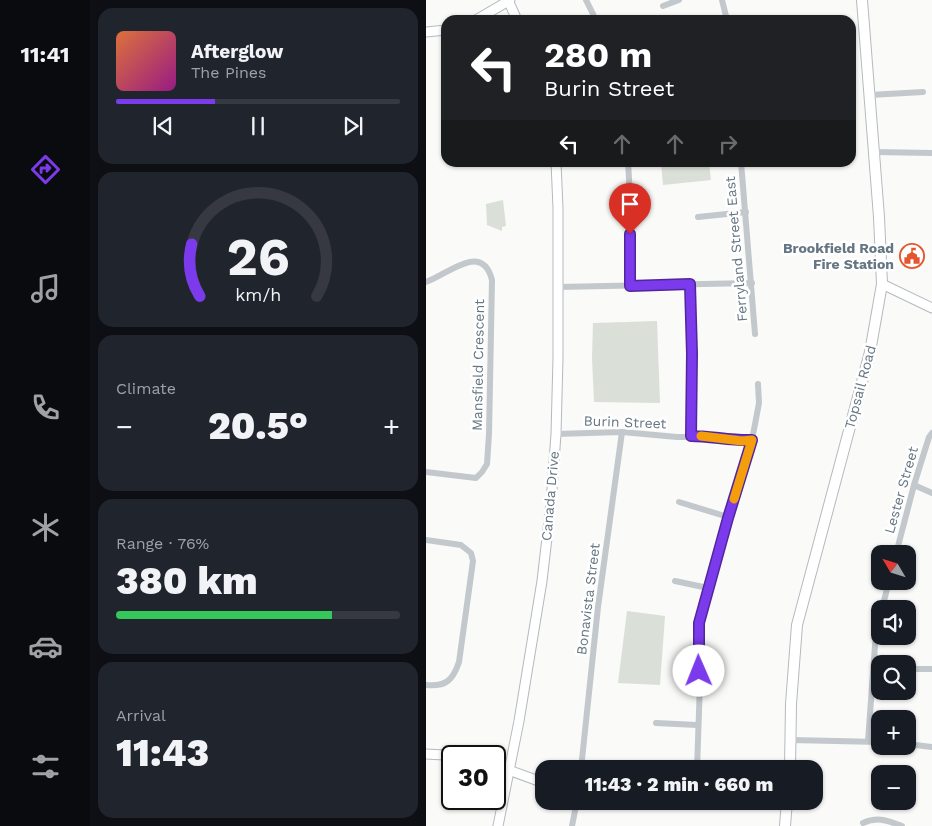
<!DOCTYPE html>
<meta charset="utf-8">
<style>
body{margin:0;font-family:"Work Sans",sans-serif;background:#20242c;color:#f1f3f6;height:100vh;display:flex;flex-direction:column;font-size:19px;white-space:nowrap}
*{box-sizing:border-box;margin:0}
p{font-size:16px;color:#9ea1a6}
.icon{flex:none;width:28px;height:28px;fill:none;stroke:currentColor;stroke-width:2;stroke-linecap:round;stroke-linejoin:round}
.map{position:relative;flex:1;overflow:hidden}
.sheet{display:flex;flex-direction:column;gap:8px;padding:8px;background:#0d0f14;width:336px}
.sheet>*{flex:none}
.top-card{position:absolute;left:15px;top:15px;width:415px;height:152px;border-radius:15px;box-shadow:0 1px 4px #0004;background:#202124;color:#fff;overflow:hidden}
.needle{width:32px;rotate:308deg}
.fabs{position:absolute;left:445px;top:545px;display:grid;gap:10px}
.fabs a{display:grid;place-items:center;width:45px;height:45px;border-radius:10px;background:#171b24;box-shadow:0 1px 4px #0004;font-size:25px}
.speed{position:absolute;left:15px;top:745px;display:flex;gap:10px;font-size:25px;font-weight:700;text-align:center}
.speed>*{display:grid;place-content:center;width:65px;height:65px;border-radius:50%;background:#171b24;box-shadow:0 1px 4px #0004;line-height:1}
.speed .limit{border:2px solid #111;border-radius:8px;background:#fff;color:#111}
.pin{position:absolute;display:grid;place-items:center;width:42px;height:42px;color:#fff;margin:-51px -21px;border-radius:50% 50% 50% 0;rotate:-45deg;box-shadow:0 0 5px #0007}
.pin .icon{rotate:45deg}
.me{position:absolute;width:55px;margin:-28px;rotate:359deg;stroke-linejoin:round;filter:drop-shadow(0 0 4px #0008)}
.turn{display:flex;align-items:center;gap:18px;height:105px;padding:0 20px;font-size:22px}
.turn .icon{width:65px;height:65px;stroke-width:2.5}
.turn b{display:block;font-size:35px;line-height:42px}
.lanes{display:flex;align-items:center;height:48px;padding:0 20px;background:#0003;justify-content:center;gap:25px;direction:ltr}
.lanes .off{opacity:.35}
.big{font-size:38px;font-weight:800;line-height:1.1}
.sheet .card{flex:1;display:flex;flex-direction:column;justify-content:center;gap:8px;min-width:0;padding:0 18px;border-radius:15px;background:#20242c}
.sheet .dial{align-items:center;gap:0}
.dial svg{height:130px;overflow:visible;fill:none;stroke:#363941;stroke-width:7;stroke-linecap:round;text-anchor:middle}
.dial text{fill:#f1f3f6;stroke:none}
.song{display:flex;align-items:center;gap:15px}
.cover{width:60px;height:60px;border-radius:8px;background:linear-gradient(135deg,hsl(20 70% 55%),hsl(310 70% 35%))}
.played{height:5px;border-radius:2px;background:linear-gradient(90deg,#7c3aed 35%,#363941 35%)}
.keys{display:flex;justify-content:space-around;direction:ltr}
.heat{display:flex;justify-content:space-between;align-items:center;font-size:28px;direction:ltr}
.charge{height:8px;border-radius:4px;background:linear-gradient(90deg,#34c759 76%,#363941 0)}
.trip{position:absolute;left:109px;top:760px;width:288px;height:50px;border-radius:15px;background:#171b24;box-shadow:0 1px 4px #0004;font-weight:800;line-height:50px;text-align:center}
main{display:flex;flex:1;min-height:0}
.menu{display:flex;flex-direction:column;width:90px;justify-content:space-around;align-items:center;background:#090b0e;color:#9ea1a6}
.menu .icon{width:35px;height:35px}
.menu .on{color:#7c3aed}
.menu b{font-size:22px;color:#f1f3f6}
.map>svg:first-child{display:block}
</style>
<main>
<nav class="menu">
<b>11:41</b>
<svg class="icon on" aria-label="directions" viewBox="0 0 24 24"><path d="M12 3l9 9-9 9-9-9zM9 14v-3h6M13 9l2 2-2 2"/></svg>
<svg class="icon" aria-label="music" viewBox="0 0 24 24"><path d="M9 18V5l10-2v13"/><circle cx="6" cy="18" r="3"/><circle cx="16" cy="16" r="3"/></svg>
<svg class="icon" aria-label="phone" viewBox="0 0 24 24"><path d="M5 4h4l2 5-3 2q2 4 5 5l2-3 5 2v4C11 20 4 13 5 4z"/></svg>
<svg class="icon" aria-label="climate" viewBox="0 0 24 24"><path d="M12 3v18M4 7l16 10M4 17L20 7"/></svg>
<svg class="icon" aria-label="car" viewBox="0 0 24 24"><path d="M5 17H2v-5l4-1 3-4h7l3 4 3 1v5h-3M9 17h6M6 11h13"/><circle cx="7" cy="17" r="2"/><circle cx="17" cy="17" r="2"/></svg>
<svg class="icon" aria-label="filters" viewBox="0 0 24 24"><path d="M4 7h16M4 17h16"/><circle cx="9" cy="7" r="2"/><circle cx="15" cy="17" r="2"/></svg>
</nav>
<section class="sheet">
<div class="card">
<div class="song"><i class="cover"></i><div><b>Afterglow</b><p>The Pines</p></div></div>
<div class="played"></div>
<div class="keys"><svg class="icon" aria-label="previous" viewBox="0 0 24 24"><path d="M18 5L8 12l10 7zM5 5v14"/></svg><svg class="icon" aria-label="pause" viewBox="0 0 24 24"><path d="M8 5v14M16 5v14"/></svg><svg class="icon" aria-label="next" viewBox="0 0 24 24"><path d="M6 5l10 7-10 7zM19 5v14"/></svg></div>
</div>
<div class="card dial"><svg viewBox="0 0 100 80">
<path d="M14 69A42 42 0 1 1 86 69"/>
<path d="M14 69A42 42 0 0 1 9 37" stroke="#7c3aed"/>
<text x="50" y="56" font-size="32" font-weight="700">26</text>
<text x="50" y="72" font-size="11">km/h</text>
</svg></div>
<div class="card"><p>Climate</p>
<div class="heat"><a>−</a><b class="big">20.5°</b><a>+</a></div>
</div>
<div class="card"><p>Range · 76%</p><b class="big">380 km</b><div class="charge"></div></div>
<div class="card"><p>Arrival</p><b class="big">11:43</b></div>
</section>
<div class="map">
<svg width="506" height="826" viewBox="0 0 506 826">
<rect width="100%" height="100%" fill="#fafaf8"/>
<g fill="#dadfd7">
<path d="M235,163H283L285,180L237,185Z"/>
<path d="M77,200L80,226L76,227V231L61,225L60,204Z"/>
<path d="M231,321L234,403L168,402L166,358L167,323Z"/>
<path d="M201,611L239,616L234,685L192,683Z"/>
</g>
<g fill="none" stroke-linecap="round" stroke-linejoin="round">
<defs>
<g id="secondary">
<path d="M82,0L91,20"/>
<path d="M50,20L84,0"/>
<path d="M0,32L20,30"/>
<path d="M456,284L506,308"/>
<path d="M0,754L35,756"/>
<path d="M69,765L118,783"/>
<path d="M72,826L93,721L116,581L125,503L130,434L132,358V208L130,162"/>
</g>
<g id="primary">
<path d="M364,769L365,704L371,625L444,352L456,284L453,217L436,0"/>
<path d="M359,826L361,801"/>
</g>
</defs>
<use href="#secondary" stroke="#b3babf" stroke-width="11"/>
<use href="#primary" stroke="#b5babe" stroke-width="12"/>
<g stroke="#c3c8cc" stroke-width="6">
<path d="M160,0L170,20"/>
<path d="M296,0L301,20"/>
<path d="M237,6L253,0"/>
<path d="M444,95L497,92"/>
<path d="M448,152L506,153"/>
<path d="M202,162L204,195V286"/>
<path d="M315,162L329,334"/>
<path d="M272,217L320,212"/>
<path d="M0,282C21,275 56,241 66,280L63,434L61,464L56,472L50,478L0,472"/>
<path d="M264,285L266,355L265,436"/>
<path d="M132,287L326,283"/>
<path d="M130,434L196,432L251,437H292L316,441L326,440"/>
<path d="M488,485L506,493"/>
<path d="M253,502L302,517"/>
<path d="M0,540L35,545L45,553L47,561L33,662C27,680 20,687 0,685"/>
<path d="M470,554L488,485L503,437L506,433"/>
<path d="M249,581L282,588"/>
<path d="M456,609L463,581"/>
<path d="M481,669H506"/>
<path d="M230,723L271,725"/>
<path d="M365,740L454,742"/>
<path d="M442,741L450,632L454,616"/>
<path d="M481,744L506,747"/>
<path d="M155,769L172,607L196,432"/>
<path d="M271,769L274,683L273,623L302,517L326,440L333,403L332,384"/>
<path d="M437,823C452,816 462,821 476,826"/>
<path d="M146,826L151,801"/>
</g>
<use href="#secondary" stroke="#fff" stroke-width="9"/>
<use href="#primary" stroke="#fff" stroke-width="10"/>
</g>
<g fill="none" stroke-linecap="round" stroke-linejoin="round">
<defs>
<path id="route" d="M204,234V286L264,284L266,354L265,436C285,436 306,441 326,440L302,518L273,623V671"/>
</defs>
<use href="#route" stroke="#51269a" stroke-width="12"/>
<use href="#route" stroke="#7c3aed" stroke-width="9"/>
<path stroke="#f59e0b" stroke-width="9" d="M275,436L316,441L326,440L308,499"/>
</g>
<defs>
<symbol id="civic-ring" viewBox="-11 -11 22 22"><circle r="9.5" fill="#fff" stroke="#e4572e" stroke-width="1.5"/><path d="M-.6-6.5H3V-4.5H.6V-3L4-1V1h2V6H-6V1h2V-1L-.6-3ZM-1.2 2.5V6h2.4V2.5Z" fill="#e4572e"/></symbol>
</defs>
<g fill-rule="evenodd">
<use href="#civic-ring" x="472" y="242" width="28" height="28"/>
</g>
<g text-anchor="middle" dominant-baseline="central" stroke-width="5" stroke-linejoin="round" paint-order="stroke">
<g font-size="14" font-weight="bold" fill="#657683" stroke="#fff" text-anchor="end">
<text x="468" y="248">Brookfield Road<tspan x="468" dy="16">Fire Station</tspan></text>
</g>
<g font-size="14" fill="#657683" stroke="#fff">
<text transform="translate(310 249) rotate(-95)">Ferryland Street East</text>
<text transform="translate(52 365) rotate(-89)">Mansfield Crescent</text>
<text transform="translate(434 387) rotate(-75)">Topsail Road</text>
<text transform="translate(199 422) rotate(2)">Burin Street</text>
<text transform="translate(475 490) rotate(-74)">Lester Street</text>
<text transform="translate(124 496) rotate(-85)">Canada Drive</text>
<text transform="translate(162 599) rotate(-83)">Bonavista Street</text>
</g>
</g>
</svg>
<div class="fabs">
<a><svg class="needle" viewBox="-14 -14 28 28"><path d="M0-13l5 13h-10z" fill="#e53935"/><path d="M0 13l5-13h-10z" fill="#9ea1a6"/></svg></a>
<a><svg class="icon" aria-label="sound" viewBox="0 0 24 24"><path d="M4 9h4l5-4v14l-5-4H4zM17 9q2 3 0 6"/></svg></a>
<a><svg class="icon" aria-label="search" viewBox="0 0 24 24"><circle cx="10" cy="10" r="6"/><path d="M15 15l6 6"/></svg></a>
<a>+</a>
<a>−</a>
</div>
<div class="speed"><div class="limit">30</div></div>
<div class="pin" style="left:204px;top:234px;background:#d93025"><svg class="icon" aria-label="arrive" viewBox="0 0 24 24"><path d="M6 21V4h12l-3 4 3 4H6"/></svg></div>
<svg class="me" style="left:273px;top:671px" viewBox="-20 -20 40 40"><circle r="19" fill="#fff"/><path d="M0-13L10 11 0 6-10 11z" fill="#7c3aed"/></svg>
<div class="trip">11:43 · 2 min · 660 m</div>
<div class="top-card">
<div class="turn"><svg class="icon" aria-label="left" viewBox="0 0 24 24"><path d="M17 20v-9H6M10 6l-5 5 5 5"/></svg><div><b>280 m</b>Burin Street</div></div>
<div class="lanes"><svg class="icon" aria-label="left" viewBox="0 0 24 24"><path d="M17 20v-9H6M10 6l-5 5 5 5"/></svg><svg class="icon off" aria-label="ahead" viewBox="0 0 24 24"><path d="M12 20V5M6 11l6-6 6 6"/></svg><svg class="icon off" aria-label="ahead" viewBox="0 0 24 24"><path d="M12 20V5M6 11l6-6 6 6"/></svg><svg class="icon off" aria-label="right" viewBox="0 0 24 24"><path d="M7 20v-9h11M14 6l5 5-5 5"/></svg></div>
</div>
</div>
</main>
